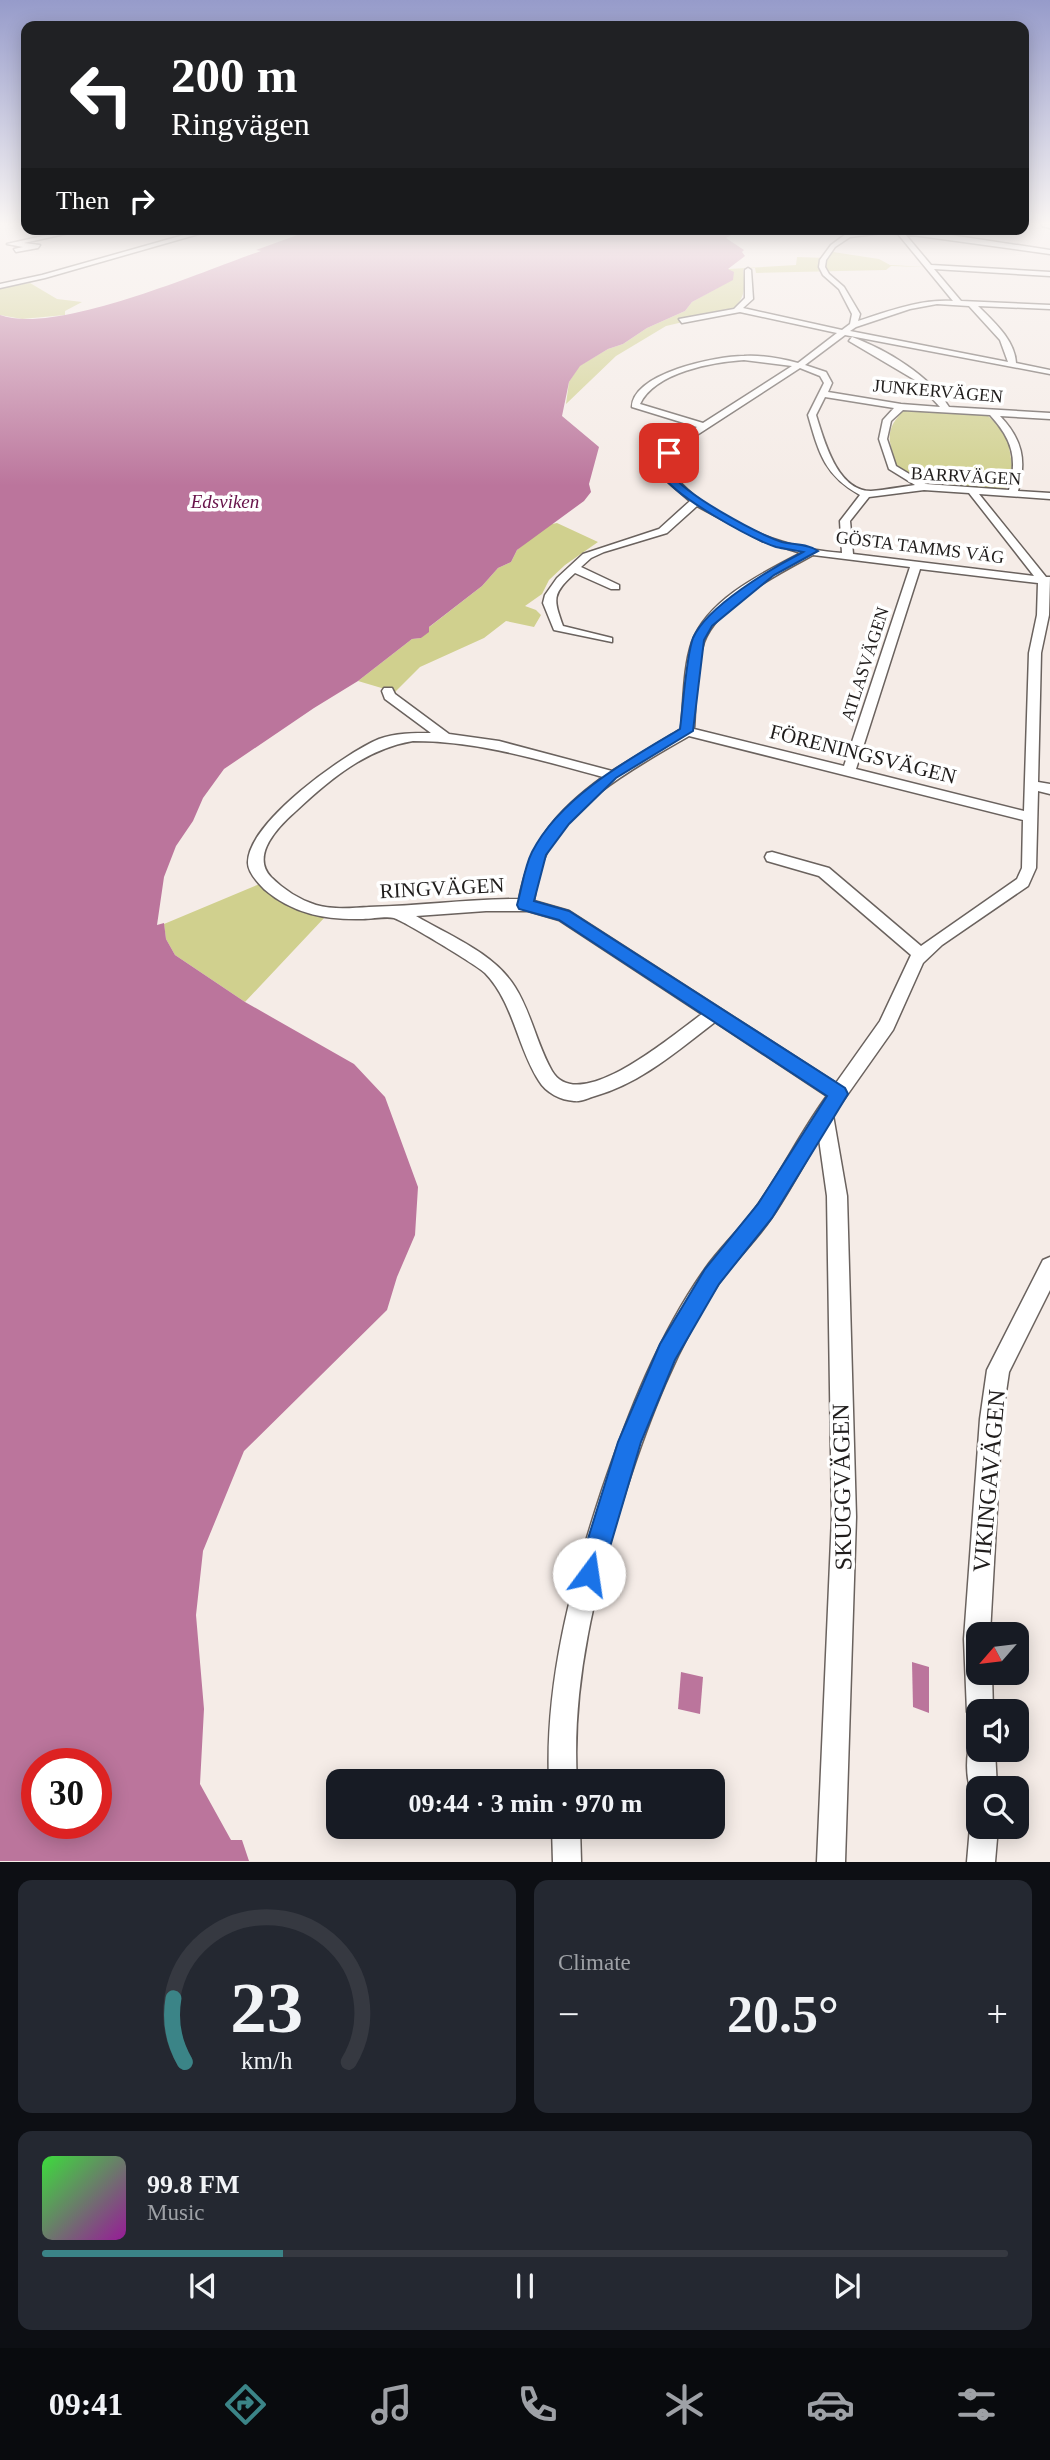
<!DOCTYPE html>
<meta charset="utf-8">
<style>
body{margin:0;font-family:Georgia,serif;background:#242831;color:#f1f3f6;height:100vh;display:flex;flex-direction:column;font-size:26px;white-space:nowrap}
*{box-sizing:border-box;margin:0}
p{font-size:23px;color:#9ea1a6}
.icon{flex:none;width:38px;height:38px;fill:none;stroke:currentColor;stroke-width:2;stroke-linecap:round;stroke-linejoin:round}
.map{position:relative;height:1862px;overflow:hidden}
.panel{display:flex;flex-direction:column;gap:18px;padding:18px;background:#0d0f14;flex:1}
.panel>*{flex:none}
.hud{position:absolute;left:21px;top:21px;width:1008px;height:214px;border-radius:14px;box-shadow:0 4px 18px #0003;background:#202124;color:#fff;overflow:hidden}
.needle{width:46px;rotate:242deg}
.tools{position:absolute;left:966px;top:1622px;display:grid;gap:14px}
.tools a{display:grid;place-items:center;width:63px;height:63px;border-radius:14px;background:#171b24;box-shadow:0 4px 18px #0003;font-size:35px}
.speed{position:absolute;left:21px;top:1748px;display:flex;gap:14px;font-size:35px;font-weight:700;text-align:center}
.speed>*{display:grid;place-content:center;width:91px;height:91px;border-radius:50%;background:#171b24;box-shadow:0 4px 18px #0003;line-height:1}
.speed .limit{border:10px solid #d22;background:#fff;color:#111}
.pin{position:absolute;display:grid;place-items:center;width:60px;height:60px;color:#fff;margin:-30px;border-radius:14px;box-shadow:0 4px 10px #0006}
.me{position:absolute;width:77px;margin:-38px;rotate:14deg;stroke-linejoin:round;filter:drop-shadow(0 0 5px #0008)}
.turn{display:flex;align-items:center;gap:24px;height:147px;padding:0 35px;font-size:32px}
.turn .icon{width:91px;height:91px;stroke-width:2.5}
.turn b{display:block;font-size:49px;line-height:60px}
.then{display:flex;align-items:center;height:66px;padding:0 35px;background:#0003;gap:14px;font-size:26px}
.big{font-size:52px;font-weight:800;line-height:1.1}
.panel .widget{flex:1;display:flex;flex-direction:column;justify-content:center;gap:10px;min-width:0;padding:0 24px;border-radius:14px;background:#242831}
.panel .dial{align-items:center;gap:0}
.dial svg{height:182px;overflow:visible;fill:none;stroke:#363941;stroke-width:7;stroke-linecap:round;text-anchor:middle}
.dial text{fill:#f1f3f6;stroke:none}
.song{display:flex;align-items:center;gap:21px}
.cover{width:84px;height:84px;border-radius:10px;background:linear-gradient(135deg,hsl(120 70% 55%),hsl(300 70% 35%))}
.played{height:7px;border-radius:4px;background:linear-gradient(90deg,#3b8487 25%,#363941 25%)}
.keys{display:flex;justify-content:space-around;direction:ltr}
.heat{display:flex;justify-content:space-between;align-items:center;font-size:38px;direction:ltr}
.panel .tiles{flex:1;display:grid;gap:18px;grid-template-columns:1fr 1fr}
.widget:last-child{grid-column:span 2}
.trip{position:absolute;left:326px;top:1769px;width:399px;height:70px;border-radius:14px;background:#171b24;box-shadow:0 4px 18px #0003;font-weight:800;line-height:70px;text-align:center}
.menu{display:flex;height:112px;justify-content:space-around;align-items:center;background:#090b0e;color:#9ea1a6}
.menu .icon{width:49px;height:49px}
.menu .active{color:#3b8487}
.menu b{font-size:32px;color:#f1f3f6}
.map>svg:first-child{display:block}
</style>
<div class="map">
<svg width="1050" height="1862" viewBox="0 0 1050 1862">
<rect width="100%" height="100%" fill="#f5ece7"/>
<g fill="#d0d08e">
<path d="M833,252L879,259L890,265L927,267L891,266L886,270L756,273L755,268L743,269C745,284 747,299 730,311L666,326L616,356L566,404L569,382L579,366L608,349L623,344L647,328L685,311L692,302L728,282V269L796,265L797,257L828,258Z"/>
<path d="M30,283L57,299L82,302L65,311V315L22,319L0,315V288Z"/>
<path d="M905,409L985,413L1007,434L1012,465L1006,489L925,484L897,467C889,440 883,431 905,409Z"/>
<path d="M557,523L598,542L565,565L549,580L542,594L525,606L536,610L541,615L534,627L506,621L484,638L420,667L395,692L358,681L412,639L421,638L428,628L482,586L498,568L511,562L517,550L547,525Z"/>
<path d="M262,883L309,912L325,917L245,1002L175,955L166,939L164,924Z"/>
</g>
<g fill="#bb759c" fill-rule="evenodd">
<path d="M314,229H741L726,238L744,250L742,252L745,256L728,269L734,272L733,280L692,302L685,311L647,328L623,344L608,349L580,366L569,382L562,416L599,447L589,484L591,492L584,501L517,550L511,562L498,568L482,586L429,627V632L421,638L412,639L358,681L314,708L224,769L203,798L193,821L176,846L164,877L157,925L164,923L166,939L175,955L245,1002L354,1064L385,1097L418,1187L415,1235L397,1277L387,1310L244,1451L203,1551L196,1615L204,1709L200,1784L231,1840H242L249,1861H0V315C55,336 205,270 261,251L256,250ZM37,1764H96V1824H37Z"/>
<path d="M912,1662L929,1667V1713L913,1707Z"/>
<path d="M681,1672L703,1677L700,1714L678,1709Z"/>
</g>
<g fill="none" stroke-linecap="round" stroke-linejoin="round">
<defs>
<g id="minor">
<path d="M1041,225H1050V228L1042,226Z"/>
<path d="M74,229H87L24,243L40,245L38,248L16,252L14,249L23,247L7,244Z"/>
<path d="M205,229H216L45,278L0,288V284L42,275Z"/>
<path d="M881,229L924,231L1050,250V254L905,234L931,265L1050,272V276L934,269L961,301L1050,305V309L978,306C993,321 1015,340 1016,363L1050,370V374L845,335L805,365L826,372L832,383L828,392L901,404L940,407L915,380L849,341L852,337C887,350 929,375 949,407L1050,413V419L1000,416C1022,439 1027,460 1018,491L1050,493V499L979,494L1046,577H1050L1049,615L1041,653L1038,782L1050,784V794L1038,791L1036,868L1028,886L942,945L923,963L893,1030L833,1115L847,1196L856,1517L845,1862H817L832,1517L827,1196L819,1139C803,1165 789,1192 772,1217C757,1240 735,1260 719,1283C677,1346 649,1419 626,1490C596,1584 571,1683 577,1782H549C545,1682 571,1584 602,1490C628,1414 658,1336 705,1269C721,1246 743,1227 759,1203C783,1169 802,1130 827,1096L715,1022C677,1051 641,1083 595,1096C588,1098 581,1102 574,1101C561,1100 546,1093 539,1081C517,1047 514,1003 485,973C478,966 404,921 394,918C386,916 372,919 363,919C326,920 293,914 264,889C258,883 248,872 248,863C247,823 345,753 379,739C395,733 414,733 431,733L385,699L382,691L384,688H392L395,694L449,734L499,741L612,771L681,729C684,701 683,669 692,642C708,599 763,573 801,553L762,541L697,506L667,533L604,552L591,558L581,567L619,585V589H611L575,573C552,594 553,598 563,626L612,638V642L554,630L543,603L545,595L557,578L583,554L659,529L690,501L668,482L660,469C667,444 677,440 697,427L632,407C633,373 716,356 744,356C762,355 780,358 798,363L837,333L740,312L682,323L679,319L734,309L745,298V270L748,268L751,270L753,299L743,308L842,330L850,324L852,314L839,289L823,275L819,267L820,260L831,245L846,234ZM882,233L898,234L953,301C920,299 889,311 858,321L860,314L844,287L829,274L825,267L826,260L835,247L850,237ZM937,304L969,306L1000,340L1008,362L850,331L856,327L910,309ZM744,360L792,366L703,423L640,404C655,372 713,362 744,360ZM800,368L820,376L824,383L808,415C819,453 824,475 860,495L840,521L842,553C822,551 803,549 783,542C747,531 689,501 670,469L673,454L680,446ZM825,397L894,408L883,420L879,439L889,469L915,485C900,487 885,490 871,491C837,491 824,440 816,415ZM903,410L990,415C1012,439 1018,458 1009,490L926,484L896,466L887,439L891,421ZM924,490L969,493L1034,576L853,554L850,521L869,497ZM813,555L910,567L844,766L694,729C696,701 695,669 704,642C718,604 778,574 813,555ZM920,569L1038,583L1037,615L1029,653L1024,811L856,769ZM689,736L1023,820L1022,868L1017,879L921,946L829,868L772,852L767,853L765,857L767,861L819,876L911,955L880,1021L836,1083L569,911L534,901C536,887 538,872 544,859C567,803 639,765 689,736ZM413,741C479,741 540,760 603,777C556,811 530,842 519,899C469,899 419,906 369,907C352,908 333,910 316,905C300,900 283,889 271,877C250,855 279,826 296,811C330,779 366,749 413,741ZM486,911H528L559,920L702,1014C675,1033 579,1117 552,1071C537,1045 531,1012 515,987C494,953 450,936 416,916Z"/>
<path d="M1050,1257V1290L1009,1372L1002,1419L990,1634H978V1673H992L993,1712H978V1725L971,1721L967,1712L964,1639L980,1419L987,1370L1043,1260Z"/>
<path d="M978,1738V1750H995L997,1788H978V1800L973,1798C966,1781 965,1757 971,1740Z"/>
<path d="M978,1815V1827H998L995,1862H967L970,1827L974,1817Z"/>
<path d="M552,1827H580L581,1862H553Z"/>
</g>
</defs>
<use href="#minor" stroke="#6a625e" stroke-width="3"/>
<use href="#minor" fill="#fff" fill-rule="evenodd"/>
</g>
<linearGradient id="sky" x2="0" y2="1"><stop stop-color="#969bca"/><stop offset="0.46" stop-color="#faf6f4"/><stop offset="1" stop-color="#faf6f4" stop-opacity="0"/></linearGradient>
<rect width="1050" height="486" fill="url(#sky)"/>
<path fill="#1a73e8" stroke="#114b97" stroke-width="2" d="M669,451L674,453C672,460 668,468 672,474C685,495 758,534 782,542C794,545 809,544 818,551L774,575L712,626L704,640L693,731L616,778L569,824L546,855L534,901L569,911L845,1088L848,1094L772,1218L719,1284L675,1360L641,1442L602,1574L598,1583L589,1586L581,1583L577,1574L618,1442L660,1344L705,1269L758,1204L827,1096L559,920L519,909L517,905C522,888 524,868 532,852C560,797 629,759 680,729C683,707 686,657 693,638C707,606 772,568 803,552C794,550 785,549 776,547C752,539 673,496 662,474C659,467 663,460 665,453Z"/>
<g text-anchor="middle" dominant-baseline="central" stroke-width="7" stroke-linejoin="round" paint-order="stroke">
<g font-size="18" fill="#201d1c" stroke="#fff">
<text transform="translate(938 391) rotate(5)">JUNKERVÄGEN</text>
<text transform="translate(966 476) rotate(3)">BARRVÄGEN</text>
<text transform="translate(920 547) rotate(7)">GÖSTA TAMMS VÄG</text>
<text transform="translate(865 664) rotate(-72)">ATLASVÄGEN</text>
</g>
<g font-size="19" font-style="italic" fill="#68134a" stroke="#fff">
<text x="225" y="501">Edsviken</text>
</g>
<g font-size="21" fill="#201d1c" stroke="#fff">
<text transform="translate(863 754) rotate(14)">FÖRENINGSVÄGEN</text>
<text transform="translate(442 888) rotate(-3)">RINGVÄGEN</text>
</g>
<g font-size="24" fill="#201d1c" stroke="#fff">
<text transform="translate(989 1481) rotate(-85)">VIKINGAVÄGEN</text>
<text transform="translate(842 1487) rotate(-91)">SKUGGVÄGEN</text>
</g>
</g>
</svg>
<div class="tools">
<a><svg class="needle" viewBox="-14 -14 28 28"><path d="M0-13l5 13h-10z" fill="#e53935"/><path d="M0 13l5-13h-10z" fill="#9ea1a6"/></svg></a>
<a><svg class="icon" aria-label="sound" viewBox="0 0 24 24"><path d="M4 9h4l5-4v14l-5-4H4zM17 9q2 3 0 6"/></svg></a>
<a><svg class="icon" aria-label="search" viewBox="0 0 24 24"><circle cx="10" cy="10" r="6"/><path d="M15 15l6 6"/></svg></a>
</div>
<div class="speed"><div class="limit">30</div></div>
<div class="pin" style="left:669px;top:453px;background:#d93025"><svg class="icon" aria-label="arrive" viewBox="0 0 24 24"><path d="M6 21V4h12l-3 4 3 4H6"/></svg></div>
<svg class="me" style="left:589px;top:1574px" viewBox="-20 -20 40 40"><circle r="19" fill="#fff"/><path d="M0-13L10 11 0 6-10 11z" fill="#1a73e8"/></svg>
<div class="trip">09:44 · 3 min · 970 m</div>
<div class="hud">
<div class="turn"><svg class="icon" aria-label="left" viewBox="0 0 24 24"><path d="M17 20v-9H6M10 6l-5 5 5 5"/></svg><div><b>200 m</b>Ringvägen</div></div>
<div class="then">Then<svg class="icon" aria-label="right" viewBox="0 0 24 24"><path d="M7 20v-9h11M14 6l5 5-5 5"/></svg></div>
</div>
</div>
<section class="panel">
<div class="tiles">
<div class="widget dial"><svg viewBox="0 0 100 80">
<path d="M14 69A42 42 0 1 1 86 69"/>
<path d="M14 69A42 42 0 0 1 9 41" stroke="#3b8487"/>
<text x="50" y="56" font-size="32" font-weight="700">23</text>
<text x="50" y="72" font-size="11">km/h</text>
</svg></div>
<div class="widget"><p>Climate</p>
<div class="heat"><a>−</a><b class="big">20.5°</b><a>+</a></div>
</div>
<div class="widget">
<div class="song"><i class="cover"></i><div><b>99.8 FM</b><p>Music</p></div></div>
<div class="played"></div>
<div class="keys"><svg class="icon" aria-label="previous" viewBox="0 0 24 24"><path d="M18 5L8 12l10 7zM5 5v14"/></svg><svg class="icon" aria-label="pause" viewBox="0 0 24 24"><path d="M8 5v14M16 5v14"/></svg><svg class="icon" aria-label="next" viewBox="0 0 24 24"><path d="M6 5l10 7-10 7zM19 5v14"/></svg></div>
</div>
</div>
</section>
<nav class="menu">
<b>09:41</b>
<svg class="icon active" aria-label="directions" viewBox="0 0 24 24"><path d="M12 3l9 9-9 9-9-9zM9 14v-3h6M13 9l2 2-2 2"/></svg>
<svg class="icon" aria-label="music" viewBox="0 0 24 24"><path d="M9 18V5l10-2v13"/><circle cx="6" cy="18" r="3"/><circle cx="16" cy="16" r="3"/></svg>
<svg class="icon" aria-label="phone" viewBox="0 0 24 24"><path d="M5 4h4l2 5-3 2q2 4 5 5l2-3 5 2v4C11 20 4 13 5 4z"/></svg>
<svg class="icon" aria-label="climate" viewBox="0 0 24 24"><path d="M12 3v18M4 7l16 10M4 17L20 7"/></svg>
<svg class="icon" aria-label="car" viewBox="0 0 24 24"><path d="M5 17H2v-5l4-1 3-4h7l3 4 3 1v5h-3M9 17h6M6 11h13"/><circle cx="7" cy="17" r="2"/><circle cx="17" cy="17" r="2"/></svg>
<svg class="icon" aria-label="filters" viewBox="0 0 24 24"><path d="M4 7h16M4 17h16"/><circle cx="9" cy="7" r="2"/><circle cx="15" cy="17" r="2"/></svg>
</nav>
